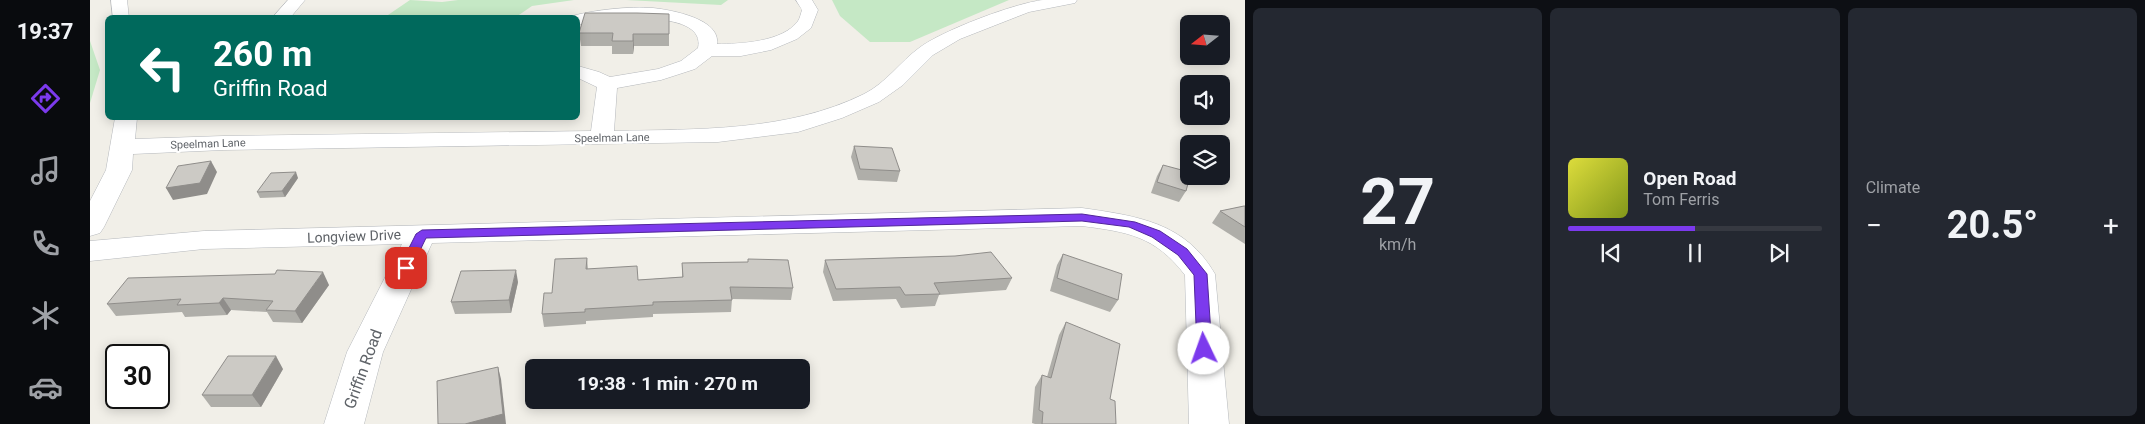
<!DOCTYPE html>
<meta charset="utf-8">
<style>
body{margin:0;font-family:Roboto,sans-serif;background:#242831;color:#f1f3f6;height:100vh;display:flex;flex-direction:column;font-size:19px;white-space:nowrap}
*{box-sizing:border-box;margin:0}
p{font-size:16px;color:#9ea1a6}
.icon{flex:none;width:28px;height:28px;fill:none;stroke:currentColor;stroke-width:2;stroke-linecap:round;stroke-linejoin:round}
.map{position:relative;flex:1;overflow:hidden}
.side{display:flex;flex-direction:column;gap:8px;padding:8px;background:#0d0f14;width:900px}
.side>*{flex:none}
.top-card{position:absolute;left:15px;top:15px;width:475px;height:105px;border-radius:8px;box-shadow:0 2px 12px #0003;background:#00695c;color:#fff;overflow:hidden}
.needle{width:32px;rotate:253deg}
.buttons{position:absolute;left:1090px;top:15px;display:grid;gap:10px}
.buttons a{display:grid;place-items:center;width:50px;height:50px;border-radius:8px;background:#171b24;box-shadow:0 2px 12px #0003;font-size:25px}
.speed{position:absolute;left:15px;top:344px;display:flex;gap:10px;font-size:25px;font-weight:700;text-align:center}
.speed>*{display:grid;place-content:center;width:65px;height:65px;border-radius:50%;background:#171b24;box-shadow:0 2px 12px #0003;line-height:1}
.speed .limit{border:2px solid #111;border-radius:8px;background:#fff;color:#111}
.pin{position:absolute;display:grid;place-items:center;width:42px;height:42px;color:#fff;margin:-21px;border-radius:10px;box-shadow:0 2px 8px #0006}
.me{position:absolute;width:55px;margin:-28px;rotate:357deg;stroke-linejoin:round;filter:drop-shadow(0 0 4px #0008)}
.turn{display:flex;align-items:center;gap:18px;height:105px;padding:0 25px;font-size:22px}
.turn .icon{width:65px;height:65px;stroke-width:2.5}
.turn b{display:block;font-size:35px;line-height:42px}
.big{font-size:38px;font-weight:700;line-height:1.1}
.side .tile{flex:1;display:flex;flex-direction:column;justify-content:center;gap:8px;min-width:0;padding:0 18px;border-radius:8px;background:#242831}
.side .dial{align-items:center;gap:0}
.dial b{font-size:65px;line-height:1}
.song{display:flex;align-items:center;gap:15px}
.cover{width:60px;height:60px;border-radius:8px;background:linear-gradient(135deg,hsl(60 70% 55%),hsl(70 70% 35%))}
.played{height:5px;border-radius:2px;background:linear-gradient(90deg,#7c3aed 50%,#363941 50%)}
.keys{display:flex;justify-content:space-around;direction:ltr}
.heat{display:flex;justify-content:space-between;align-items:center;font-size:28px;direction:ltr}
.side .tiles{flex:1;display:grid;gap:8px;grid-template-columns:repeat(3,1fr)}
.trip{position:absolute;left:435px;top:359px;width:285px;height:50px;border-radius:8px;background:#171b24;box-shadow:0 2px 12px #0003;font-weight:700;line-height:50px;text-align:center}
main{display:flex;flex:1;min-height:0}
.dock{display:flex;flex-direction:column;width:90px;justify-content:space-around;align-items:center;background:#090b0e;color:#9ea1a6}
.dock .icon{width:35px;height:35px}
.dock .on{color:#7c3aed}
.dock b{font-size:22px;color:#f1f3f6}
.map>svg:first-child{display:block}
</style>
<main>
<nav class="dock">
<b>19:37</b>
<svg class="icon on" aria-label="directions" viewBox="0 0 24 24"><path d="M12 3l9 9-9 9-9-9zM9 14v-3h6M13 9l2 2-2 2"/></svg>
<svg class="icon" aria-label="music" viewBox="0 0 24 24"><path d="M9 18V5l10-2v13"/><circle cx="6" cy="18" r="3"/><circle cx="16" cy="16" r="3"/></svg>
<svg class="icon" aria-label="phone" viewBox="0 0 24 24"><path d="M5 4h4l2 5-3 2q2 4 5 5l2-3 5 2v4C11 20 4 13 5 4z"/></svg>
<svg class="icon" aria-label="climate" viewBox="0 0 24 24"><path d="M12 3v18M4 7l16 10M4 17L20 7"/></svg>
<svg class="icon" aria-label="car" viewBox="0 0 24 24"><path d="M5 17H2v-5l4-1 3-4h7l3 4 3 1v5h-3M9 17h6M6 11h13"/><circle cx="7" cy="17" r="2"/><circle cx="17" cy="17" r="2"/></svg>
</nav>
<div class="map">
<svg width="1155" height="424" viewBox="0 0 1155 424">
<rect width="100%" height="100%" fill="#f1efe8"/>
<g fill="#c5e8c5">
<path d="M320,0L352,2L368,0H484L442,6L426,17H295Z"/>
<path d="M536,0H638L631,5Z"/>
<path d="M742,0H919L820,42H780L750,16Z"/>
<path d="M0,41L10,70L0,103Z"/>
</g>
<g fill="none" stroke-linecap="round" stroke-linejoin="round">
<defs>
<g id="minor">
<path d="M21,0H37L39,18H23Z"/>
<path d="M198,0H215L200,18H182Z"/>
<path d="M706,0H722L728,10L721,28L707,39L681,50L651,56H622L605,69L571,80L527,88L524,131C607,129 697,132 774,94C796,83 810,62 829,48C851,31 925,3 953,0C964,0 976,0 987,0L985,3L939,12L870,39L843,55L813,85L789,102L752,118L708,132L628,142L133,150L43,154L42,170L14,227L10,233L0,236V201L16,170L25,118H47L45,139L133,136L501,131L507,87L488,78V66L509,72L520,77L568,69L591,61L608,48C617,7 511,19 488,25V18L482,16C504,10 540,6 563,8C582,10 631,19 627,44C650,44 693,42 708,21C710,18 711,13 712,10Z"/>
<path d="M992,208C1047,216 1095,222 1125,274L1139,424H1099L1095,275C1065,236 1038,232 992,226L342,243L293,352L274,424H234L257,352L312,244L114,249L0,261V241L114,231Z"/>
</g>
</defs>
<use href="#minor" stroke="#b5b8bc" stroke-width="1"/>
<use href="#minor" fill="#fff" fill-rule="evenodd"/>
</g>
<g fill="#afaea9">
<path d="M579,14V46H544L543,54H522V46H491L489,33Z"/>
<path d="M764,146L810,171L807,182L768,180L761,157Z"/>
<path d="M1073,165L1096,191L1089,202L1061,193L1067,176Z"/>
<path d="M208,178L195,197L170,198L167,192Z"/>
<path d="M1155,206V244L1122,223L1130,211Z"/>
<path d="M973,254L1028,300L1020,312L960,291L967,265Z"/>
<path d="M497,258L498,269L548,280L592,277V263L658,262V259L703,288L701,300L642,299L641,312L563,314V317L496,321V324L454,327L452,314L462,293Z"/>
<path d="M735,260L922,278L916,290L849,295L845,306L811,308L806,299L743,301L733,272Z"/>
<path d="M428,282L421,313L365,314L361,302Z"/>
<path d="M239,285L212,323L183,322L177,312L141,310L137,315L95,317L92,312L26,316L17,304Z"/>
<path d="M976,322L1020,399L1026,424H945L942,423L945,387L952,375L957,377L969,335Z"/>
<path d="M193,369L171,407H121L112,395Z"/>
</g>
<g fill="#8f8d8a">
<path d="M543,34L544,46L543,54Z"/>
<path d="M121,161L127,172L117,194L83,200L76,188Z"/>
<path d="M206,172L208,178L195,197L192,191Z"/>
<path d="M426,270L428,282L421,313L419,300Z"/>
<path d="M233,272L239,285L212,323L205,311Z"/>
<path d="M133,298L141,310L137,315L129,303Z"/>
<path d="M186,356L193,369L171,407L162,395Z"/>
<path d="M408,367L411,379L416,424H375Z"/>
</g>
<g fill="#cccac5" stroke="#8f8d8a">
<path d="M495,13H547L579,14V34H543V41H522L523,33H489Z"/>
<path d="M764,146L802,148L810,171L770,169Z"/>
<path d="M121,161L110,183L76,188L88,166Z"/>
<path d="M1073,165L1099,172V176H1100L1096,191L1067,182Z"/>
<path d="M206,172L192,191L167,192L181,173Z"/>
<path d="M1154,206H1155V227L1130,211Z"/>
<path d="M901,252L922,278L844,283L850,294L815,295L810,287L746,289L735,260L865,256Z"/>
<path d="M973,254L1032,274L1028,300L967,278Z"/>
<path d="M497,258L496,269L547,266L548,280L593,277L592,263L658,262V259L698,260L703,288L640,287L642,300L563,302V305L495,309V312L452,314L454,293H462L465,259Z"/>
<path d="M187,270L233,272L205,311L176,310L183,301L133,298L129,303L87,305L91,299L17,304L38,278L185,274Z"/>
<path d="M426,270L419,300L361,302L371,271Z"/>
<path d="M976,322L1030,344L1020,399L1025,401L1026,424H952L953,412L949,410L952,375L961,378Z"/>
<path d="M138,356H186L162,395H112Z"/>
<path d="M408,367L413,414L375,424H348L347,381Z"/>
</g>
<path fill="#7c3aed" stroke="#51269a" d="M992,214L1045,222L1070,231L1097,249L1117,274L1122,349L1120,353L1114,355L1109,353L1107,349L1104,275L1088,255L1062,237L1039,227L992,221L336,238L320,271H311L309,268L326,234L332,230Z"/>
<g text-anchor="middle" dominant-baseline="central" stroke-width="4.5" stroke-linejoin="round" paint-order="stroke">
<g font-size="11" fill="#5f6368" stroke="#fff">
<text transform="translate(522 138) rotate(-1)">Speelman Lane</text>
<text transform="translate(118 144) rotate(-2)">Speelman Lane</text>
</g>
<g font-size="14" fill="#5f6368" stroke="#fff">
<text transform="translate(264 236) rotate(-2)">Longview Drive</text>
</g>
<g font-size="16" fill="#5f6368" stroke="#fff">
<text transform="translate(273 369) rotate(-70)">Griffin Road</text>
</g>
</g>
</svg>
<div class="buttons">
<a><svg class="needle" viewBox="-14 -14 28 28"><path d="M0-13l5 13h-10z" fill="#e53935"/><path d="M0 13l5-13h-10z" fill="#9ea1a6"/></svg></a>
<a><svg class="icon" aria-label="sound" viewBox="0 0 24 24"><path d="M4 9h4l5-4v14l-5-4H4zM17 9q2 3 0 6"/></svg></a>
<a><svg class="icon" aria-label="layers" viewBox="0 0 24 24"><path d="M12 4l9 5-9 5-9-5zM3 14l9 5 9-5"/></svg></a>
</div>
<div class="speed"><div class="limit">30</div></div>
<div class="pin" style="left:316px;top:268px;background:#d93025"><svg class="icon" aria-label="arrive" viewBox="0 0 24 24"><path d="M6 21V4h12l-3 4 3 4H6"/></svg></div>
<svg class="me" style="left:1114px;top:349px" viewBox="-20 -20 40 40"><circle r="19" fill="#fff"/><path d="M0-13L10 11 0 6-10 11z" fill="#7c3aed"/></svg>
<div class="trip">19:38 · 1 min · 270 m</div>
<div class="top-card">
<div class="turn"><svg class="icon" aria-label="left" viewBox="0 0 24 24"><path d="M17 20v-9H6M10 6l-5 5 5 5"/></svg><div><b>260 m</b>Griffin Road</div></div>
</div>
</div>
<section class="side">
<div class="tiles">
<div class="tile dial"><b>27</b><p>km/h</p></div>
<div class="tile">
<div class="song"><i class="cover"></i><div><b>Open Road</b><p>Tom Ferris</p></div></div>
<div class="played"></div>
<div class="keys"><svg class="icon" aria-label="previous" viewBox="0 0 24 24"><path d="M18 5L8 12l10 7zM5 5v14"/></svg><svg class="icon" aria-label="pause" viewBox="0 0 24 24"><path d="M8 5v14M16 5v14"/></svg><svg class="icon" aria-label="next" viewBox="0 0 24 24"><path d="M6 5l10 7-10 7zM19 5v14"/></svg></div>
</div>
<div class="tile"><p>Climate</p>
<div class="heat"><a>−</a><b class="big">20.5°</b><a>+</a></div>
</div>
</div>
</section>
</main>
